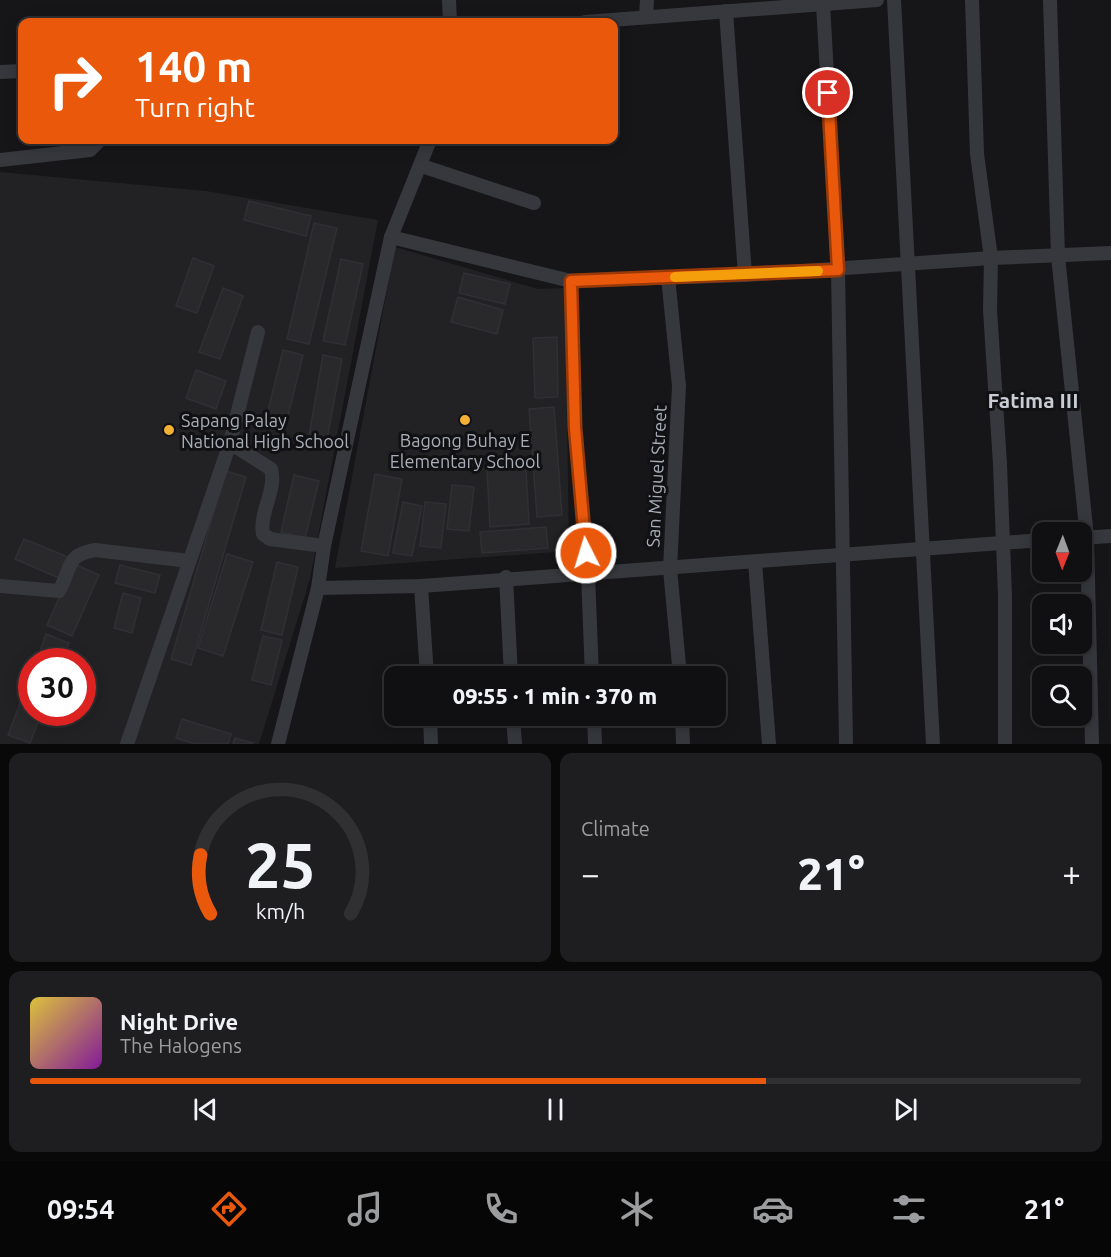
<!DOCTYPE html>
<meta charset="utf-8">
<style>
body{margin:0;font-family:Ubuntu,sans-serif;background:#1e1e20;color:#f1f3f6;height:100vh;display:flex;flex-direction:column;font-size:22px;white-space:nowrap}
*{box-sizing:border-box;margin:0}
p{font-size:20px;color:#9c9d9f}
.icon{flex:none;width:33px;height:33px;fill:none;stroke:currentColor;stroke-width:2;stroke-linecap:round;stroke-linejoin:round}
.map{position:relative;height:744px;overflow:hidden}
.panel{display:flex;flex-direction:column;gap:9px;padding:9px;background:#09090a;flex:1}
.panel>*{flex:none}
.guide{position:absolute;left:18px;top:18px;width:600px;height:126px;border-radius:12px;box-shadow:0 3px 15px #0003,0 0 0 2px #303032;background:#ea580c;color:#fff;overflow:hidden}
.needle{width:39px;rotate:181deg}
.controls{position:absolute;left:1032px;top:522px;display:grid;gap:12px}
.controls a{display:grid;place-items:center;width:60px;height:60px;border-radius:12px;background:#101012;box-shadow:0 3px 15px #0003,0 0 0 2px #303032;font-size:30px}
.speed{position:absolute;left:18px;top:648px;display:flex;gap:12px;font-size:30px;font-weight:700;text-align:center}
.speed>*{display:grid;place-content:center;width:78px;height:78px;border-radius:50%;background:#101012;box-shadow:0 3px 15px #0003,0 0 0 2px #303032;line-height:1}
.speed .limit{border:9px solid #d22;background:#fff;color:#111}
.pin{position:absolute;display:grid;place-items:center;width:51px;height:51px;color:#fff;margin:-26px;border:3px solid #fff;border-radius:50%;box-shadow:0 2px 6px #0007}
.me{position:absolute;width:66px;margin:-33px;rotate:355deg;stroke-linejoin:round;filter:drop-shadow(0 0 4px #0008)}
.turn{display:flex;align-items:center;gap:21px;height:126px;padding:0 18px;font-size:27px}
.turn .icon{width:78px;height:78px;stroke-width:2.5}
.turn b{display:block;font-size:42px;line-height:51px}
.big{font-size:45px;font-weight:800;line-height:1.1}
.panel .widget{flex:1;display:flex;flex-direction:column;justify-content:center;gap:9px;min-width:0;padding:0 21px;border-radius:12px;background:#1e1e20}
.panel .dial{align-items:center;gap:0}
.dial svg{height:156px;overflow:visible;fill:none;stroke:#303032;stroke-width:7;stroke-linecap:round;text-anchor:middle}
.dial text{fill:#f1f3f6;stroke:none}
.song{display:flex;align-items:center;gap:18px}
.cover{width:72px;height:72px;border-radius:9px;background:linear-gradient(135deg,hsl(50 70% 55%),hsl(290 70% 35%))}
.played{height:6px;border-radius:3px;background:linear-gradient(90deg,#ea580c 70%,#303032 70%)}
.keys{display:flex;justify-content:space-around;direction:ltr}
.heat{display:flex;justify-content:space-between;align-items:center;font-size:33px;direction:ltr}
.panel .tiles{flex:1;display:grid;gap:9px;grid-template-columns:1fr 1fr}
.widget:last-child{grid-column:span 2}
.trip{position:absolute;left:384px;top:666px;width:342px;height:60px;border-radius:12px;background:#101012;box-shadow:0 3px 15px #0003,0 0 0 2px #303032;font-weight:800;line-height:60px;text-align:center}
.tab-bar{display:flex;height:96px;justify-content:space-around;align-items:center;background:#060607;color:#9c9d9f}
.tab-bar .icon{width:42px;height:42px}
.tab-bar .on{color:#ea580c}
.tab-bar b{font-size:27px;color:#f1f3f6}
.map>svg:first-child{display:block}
</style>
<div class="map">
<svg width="1111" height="744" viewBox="0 0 1111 744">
<rect width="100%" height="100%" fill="#161618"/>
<g fill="#222225" fill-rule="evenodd">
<path d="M0,172L206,191L378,220L310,579L259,744H0ZM32,662H82V712H32Z"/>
<path d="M395,247L538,289L565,288L569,551L335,568Z"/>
</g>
<g fill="#29292c" stroke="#303034" stroke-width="1.5">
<path d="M249,201L311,216L306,236L244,220Z"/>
<path d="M314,223L337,228L309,344L287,339Z"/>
<path d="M193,258L214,266L197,313L176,306Z"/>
<path d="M341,259L363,264L345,345L323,341Z"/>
<path d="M464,273L510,284L505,304L459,293Z"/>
<path d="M223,288L243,296L220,359L199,352Z"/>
<path d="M458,297L503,310L497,334L451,322Z"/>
<path d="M557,337L558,397L535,398L533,338Z"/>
<path d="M283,350L303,355L284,432L264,427Z"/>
<path d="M323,355L342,359L327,439L309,436Z"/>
<path d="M196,370L226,381L216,409L186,398Z"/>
<path d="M554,407L562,515L537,517L529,409Z"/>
<path d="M526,468L529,524L490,527L487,470Z"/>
<path d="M226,471L246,477L191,665L171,659Z"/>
<path d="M375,474L402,479L388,556L361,551Z"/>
<path d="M294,475L319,481L305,538L281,532Z"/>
<path d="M452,485L474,487L469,531L447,529Z"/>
<path d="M403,502L422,506L412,556L393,553Z"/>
<path d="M425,502L446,504L441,548L420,546Z"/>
<path d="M546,527L548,548L482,553L480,532Z"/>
<path d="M24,539L68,557L59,578L15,559Z"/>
<path d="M227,554L253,562L223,656L198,648Z"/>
<path d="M277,562L298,567L282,635L261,630Z"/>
<path d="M74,564L99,575L72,636L47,625Z"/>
<path d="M120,565L160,575L155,593L115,583Z"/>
<path d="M123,593L141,598L132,633L114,628Z"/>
<path d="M46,634L69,643L62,662H36Z"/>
<path d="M263,636L282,640L271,685L252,680Z"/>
<path d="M32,672V712H42L30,743L8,735Z"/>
<path d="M182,719L231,734L228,744H195L176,738Z"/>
<path d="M235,738L253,743L252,744H233Z"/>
</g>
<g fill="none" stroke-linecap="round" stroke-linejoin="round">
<g stroke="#37383d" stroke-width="14">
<path d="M449,0L450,22"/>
<path d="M894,0L933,744"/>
<path d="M972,0L977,154L991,258L990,310L1000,464L1005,596V744"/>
<path d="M1050,0L1058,256L1087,537L1092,744"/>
<path d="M823,4L838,270L846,744"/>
<path d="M726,11L745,275"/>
<path d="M646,17L647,0"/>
<path d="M585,22L877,0"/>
<path d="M0,72L22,71"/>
<path d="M0,160L90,150L100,140"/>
<path d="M422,166L534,203"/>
<path d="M391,237L571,281L745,275L991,258L1111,253"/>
<path d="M668,277L679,386L670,569L680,676"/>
<path d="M571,281L575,428L588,574L592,676"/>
<path d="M230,443L271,469C277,490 259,512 263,534L270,539L324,546"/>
<path d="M1082,538L1111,536"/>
<path d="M755,562L769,744"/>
<path d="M506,577L511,676"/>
<path d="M0,586L59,591C72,568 65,555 95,550L189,561"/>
<path d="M421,586L427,676"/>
<path d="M318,588L421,586L1042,540"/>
<path d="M430,716L431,744"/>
<path d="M513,716L515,744"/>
<path d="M594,716L595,744"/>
<path d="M682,716L683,744"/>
<path d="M127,744L230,443L258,332"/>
<path d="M278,744L318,588L324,546L391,237L430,140"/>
</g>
</g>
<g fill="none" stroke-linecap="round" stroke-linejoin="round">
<defs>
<path id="route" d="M586,553L575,428L571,281L838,270L828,93"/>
</defs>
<use href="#route" stroke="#983908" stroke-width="15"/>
<use href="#route" stroke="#ea580c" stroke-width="10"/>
<path stroke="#f59e0b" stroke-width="10" d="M675,277L818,271"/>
</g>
<g fill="#f2b134" stroke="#111113" stroke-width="2">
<circle cx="465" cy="420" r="6"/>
<circle cx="169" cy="430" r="6"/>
</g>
<g text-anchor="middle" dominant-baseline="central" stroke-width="6" stroke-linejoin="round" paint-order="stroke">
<g font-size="18" fill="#a8adb8" stroke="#111113" text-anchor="start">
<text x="181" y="420">Sapang Palay<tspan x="181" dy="21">National High School</tspan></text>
<text x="465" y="440" text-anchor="middle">Bagong Buhay E<tspan x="465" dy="21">Elementary School</tspan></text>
</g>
<g font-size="18" fill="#a8adb8" stroke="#111113">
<text transform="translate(656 476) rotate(-87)">San Miguel Street</text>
</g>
<g font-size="21" font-weight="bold" fill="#c9ccd4" stroke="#111113">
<text x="1033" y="400">Fatima III</text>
</g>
</g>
</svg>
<div class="controls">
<a><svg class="needle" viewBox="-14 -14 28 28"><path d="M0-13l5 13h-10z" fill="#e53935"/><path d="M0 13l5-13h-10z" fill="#9c9d9f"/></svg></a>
<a><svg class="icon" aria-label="sound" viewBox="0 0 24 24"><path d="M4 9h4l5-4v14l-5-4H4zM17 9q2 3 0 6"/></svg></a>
<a><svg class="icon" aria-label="search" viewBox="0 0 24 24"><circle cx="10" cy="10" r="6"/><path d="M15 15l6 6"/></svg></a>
</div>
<div class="speed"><div class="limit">30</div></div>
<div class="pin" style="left:828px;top:93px;background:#d93025"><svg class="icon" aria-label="arrive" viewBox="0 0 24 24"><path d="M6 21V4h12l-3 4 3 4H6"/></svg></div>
<svg class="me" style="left:586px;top:553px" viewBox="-20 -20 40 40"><circle r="17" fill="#ea580c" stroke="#fff" stroke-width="3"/><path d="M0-11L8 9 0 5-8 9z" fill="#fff"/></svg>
<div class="trip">09:55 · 1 min · 370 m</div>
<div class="guide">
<div class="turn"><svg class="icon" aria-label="right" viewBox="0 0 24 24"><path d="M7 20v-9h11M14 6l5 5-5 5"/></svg><div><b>140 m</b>Turn right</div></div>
</div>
</div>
<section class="panel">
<div class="tiles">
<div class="widget dial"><svg viewBox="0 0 100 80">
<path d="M14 69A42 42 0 1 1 86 69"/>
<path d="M14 69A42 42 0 0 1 9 39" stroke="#ea580c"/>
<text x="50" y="56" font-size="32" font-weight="700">25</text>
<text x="50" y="72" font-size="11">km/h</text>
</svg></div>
<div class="widget"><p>Climate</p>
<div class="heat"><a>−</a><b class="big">21°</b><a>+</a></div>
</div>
<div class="widget">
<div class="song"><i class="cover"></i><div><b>Night Drive</b><p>The Halogens</p></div></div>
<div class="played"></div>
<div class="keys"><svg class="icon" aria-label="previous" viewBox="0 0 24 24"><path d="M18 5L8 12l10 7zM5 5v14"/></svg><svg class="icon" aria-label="pause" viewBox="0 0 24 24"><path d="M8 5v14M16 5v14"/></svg><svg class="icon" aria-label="next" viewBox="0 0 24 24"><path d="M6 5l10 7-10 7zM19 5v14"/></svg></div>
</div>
</div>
</section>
<nav class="tab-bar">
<b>09:54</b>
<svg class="icon on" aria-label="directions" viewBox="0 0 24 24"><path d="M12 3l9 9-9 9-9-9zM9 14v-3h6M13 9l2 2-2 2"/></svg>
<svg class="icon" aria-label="music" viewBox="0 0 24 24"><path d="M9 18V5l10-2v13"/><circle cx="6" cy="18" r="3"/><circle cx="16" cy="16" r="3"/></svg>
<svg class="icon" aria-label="phone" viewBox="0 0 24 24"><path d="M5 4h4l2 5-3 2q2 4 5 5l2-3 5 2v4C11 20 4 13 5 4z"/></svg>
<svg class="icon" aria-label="climate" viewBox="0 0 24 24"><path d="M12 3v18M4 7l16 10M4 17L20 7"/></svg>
<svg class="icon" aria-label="car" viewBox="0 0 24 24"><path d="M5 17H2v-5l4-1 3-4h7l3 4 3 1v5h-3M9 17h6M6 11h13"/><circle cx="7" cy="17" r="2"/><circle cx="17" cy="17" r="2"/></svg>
<svg class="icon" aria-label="filters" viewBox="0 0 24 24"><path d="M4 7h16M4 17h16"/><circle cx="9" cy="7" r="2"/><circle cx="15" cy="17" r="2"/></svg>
<b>21°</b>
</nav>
